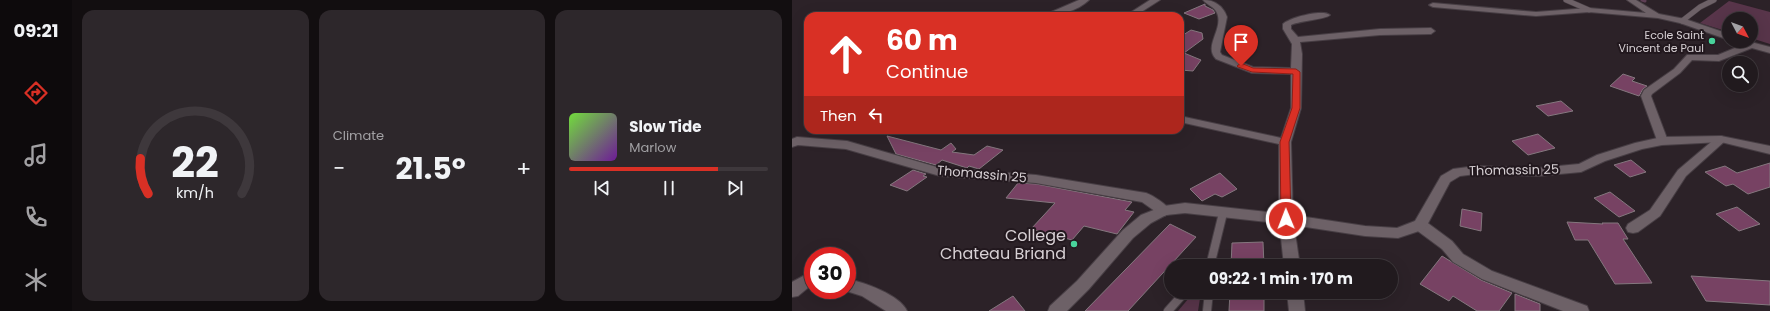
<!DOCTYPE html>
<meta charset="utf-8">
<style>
body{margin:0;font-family:Poppins,sans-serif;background:#2d272b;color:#f1f3f6;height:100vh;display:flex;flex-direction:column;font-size:15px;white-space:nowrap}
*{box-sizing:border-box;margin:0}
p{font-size:13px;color:#a2a1a4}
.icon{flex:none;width:22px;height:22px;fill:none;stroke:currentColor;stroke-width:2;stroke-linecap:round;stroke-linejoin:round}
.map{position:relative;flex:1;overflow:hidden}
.drawer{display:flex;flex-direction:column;gap:10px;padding:10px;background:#120e10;width:720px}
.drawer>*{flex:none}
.banner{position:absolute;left:12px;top:12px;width:380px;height:122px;border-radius:12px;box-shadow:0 4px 16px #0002,0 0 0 1px #3e383c;background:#d93025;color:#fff;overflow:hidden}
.needle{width:26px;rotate:131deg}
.fabs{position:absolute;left:930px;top:12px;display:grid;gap:8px}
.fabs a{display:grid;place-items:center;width:36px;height:36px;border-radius:50%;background:#211a1e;box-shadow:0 4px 16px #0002,0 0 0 1px #3e383c;font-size:20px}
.speed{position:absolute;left:12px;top:247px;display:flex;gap:8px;font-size:20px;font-weight:700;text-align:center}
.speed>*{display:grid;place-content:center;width:52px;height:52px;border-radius:50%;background:#211a1e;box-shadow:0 4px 16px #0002,0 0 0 1px #3e383c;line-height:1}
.speed .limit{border:6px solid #d22;background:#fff;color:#111}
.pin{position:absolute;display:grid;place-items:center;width:34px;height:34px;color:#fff;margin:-41px -17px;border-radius:50% 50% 50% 0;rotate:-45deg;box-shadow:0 0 4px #0007}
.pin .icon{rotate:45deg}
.me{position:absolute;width:44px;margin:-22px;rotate:359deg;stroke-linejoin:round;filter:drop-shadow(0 0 3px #0008)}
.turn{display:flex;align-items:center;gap:14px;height:84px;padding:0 16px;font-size:18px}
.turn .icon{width:52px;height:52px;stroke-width:2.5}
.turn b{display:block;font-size:28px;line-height:34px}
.then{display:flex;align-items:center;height:38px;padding:0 16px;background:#0003;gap:8px;font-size:15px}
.big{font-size:30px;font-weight:700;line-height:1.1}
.drawer .tile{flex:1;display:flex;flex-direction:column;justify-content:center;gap:6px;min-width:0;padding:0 14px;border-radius:12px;background:#2d272b}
.drawer .dial{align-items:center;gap:0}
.dial svg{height:104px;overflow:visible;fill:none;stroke:#3e383c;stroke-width:7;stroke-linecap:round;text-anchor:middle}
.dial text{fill:#f1f3f6;stroke:none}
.song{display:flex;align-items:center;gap:12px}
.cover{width:48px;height:48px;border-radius:6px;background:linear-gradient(135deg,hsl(100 70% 55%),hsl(280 70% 35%))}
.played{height:4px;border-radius:2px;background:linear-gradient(90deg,#d93025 75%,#3e383c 75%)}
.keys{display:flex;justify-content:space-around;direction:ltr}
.heat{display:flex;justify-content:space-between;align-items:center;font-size:22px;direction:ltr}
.drawer .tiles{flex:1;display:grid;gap:10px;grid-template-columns:repeat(3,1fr)}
.trip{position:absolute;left:372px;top:259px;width:234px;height:40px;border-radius:20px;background:#211a1e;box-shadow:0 4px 16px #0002,0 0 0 1px #3e383c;font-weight:700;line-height:40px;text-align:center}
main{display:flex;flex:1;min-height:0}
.menu{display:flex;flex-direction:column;width:72px;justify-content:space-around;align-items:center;background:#0d0a0c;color:#a2a1a4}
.menu .icon{width:28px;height:28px}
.menu .selected{color:#d93025}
.menu b{font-size:18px;color:#f1f3f6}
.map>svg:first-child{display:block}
</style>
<main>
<nav class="menu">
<b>09:21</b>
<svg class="icon selected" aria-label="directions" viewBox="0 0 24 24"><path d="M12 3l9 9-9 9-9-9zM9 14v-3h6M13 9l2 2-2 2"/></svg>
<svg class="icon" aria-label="music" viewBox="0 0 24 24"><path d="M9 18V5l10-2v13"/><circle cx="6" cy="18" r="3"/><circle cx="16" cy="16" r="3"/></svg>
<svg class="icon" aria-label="phone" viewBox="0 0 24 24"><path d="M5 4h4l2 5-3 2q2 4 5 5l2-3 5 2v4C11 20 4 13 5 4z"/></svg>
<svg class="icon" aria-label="climate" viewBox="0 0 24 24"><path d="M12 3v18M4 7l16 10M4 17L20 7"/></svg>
</nav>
<section class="drawer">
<div class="tiles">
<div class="tile dial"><svg viewBox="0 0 100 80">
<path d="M14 69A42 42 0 1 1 86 69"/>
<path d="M14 69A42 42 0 0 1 8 42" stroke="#d93025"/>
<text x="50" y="56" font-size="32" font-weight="700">22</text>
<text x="50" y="72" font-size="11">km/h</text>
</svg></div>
<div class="tile"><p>Climate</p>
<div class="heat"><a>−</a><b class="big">21.5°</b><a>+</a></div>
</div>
<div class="tile">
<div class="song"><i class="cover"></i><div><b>Slow Tide</b><p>Marlow</p></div></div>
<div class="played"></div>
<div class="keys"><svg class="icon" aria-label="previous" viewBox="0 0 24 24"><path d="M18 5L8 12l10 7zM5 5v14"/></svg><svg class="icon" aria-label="pause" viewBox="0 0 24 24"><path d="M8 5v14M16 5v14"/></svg><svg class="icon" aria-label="next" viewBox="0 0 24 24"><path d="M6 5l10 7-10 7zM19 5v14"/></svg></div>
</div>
</div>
</section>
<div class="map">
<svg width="978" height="311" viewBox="0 0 978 311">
<rect width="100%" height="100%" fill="#2c2228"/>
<g fill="#58354a">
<path d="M937,1L978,12V44L959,38V19H937V32L908,23Z"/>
<path d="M402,292H409L406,311H386Z"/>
</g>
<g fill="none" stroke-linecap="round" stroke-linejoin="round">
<path stroke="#5d3e54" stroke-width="3" d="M850,0L853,1"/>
</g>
<g fill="#774263" stroke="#84777e">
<path d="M413,4V6L421,10L423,13L407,19L392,13Z"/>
<path d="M399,30L410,33L411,39L392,53L409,60L401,71L388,70V37Z"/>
<path d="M831,74L843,78L840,81L855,86L851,89L847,96L818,86Z"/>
<path d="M769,101L781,111L756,116L744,106Z"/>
<path d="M746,134L763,148L736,155L720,141Z"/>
<path d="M95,136L149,150L159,143L164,149L160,152L182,155L195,146L211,150L187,169L177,166L175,168L150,160L144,165L104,154Z"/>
<path d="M839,160L854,172L838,177L822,165Z"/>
<path d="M978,163V187L956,194L941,184L934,186L913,172L933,166L945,173Z"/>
<path d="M121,170L134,174L131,176L135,177L115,191L98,185Z"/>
<path d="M428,173L445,189L430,197L423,194L410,201L398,189Z"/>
<path d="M226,183L244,184L340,202L333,210L342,212L325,234L292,226L280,240L239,229L263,203L214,198Z"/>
<path d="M818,192L843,211L827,217L802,198Z"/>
<path d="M945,207L968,224L947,231L924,214Z"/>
<path d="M670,209L690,213L689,231L668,226Z"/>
<path d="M775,222L811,224L810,223H826L836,239H831L860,283L823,284L796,240H783Z"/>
<path d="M378,224L404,237L336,311H293Z"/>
<path d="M471,242L472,266H439L440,243Z"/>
<path d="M650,256L689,280L720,293L707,311H685L661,296L657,301L628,284Z"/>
<path d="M899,276L978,281V305L914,301Z"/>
<path d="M438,292H472V311H437Z"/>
<path d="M723,294L748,304V311H723Z"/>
<path d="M221,296L233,311H197Z"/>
</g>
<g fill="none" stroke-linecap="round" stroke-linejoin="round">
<defs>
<g id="lane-far1">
<path d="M774,0L797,10"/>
<path d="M890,21L908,7L922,0"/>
</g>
<g id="lane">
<path d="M418,266L431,213"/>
<path d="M376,311L393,292"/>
<path d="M415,311L417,292"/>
</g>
<g id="street">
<path d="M287,0H297C286,11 265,16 250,16Z"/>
<path d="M358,0H368L343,16H333Z"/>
<path d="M411,0C423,0 431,6 435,17L428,52L430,55L461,67L499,68L500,44L491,29V24C498,17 531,9 538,15C532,20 510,20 499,25V29L506,37L588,29L639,28L643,31L639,34L588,35L508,42L510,54L509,108L499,142L501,219L508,266H492L487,219V144L388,122V116L489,138L499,108V74L460,73L424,59C411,46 432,29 425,13C423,7 415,5 411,0Z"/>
<path d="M835,0H844L867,14L893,19L937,34V40L888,23L866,18L797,12L744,16L641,7L637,5L641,3L744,12L797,8L854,13Z"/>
<path d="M949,41H955L978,47V53L960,48L927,61L900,60L888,73L860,94L859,96L876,141L874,143H866L849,96L852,90L882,69L895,55H926L950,45L948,43Z"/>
<path d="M929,136L935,139L933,141L894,176L868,216L846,232L841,233L836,232L834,228L836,224L858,210L886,170L925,137Z"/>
<path d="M5,137L55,141L148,168L244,175L354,193C362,196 374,204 379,211L377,214L372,216L367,214L350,202L244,183L148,176L54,149L6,145L0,147V139Z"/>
<path d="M628,220L633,221L660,241L671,254L700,271L795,306L797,311H771L690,279L661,262L650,249L623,229L621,225L623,221Z"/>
<path d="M15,274L21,275V287H17L6,296L0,297V282Z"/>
<path d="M55,279C72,282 108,295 115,311H94L70,296L51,290H55Z"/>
<path d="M495,292H511L513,311H497Z"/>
</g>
<path id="secondary" d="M929,136L978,146V154L929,142L870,145L850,149L813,161L789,172L746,176L684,174L668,176L658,182L633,229L606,238L573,236L494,224L393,213L374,215L359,223L341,238L297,289L275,311H256L258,306L285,281L331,230L349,215L372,206L393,203L494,214L573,226L605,228L623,221L649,176L661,169L684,166L746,168L787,164L805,155L843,143L870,137Z"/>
</defs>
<use href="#lane-far1" stroke="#473e44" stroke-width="6"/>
<use href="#lane" stroke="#473e44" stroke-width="10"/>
<use href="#street" stroke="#473e44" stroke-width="2"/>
<use href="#secondary" stroke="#473e44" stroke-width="2"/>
<use href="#lane-far1" stroke="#6d6167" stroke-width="5"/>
<use href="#lane" stroke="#6d6167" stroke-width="8"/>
<use href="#street" fill="#6d6167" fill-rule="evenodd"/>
<use href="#secondary" fill="#6d6167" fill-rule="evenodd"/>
</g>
<path fill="#d93025" stroke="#8d1f18" d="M449,63L461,68L504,69L508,72V108L497,142L499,219L497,222H490L489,219L488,142L500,108L501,74L460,72L446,67L445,66Z"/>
<g fill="#49d49c" stroke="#22181e" stroke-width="1.5">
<circle cx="920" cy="41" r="4"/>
<circle cx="282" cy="244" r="4"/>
</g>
<g text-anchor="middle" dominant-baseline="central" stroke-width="4" stroke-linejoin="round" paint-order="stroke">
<g font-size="11" fill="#d7d0d4" stroke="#22181e" text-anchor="end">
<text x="912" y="35">Ecole Saint<tspan x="912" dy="13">Vincent de Paul</tspan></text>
</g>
<g font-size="13" fill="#d7d0d4" stroke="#22181e">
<text transform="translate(722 170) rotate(-1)">Thomassin 25</text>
<text transform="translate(190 174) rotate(5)">Thomassin 25</text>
</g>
<g font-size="16" fill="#d7d0d4" stroke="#22181e" text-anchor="end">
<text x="274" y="235">College<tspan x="274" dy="18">Chateau Briand</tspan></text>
</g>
</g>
</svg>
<div class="fabs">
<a><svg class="needle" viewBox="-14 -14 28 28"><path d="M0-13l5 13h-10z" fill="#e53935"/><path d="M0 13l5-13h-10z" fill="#a2a1a4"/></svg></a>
<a><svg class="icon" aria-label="search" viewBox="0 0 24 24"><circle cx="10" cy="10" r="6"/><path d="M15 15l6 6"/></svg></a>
</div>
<div class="speed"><div class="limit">30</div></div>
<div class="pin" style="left:449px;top:66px;background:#d93025"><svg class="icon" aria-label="arrive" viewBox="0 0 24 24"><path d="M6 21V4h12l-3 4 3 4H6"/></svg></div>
<svg class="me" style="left:494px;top:219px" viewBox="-20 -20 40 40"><circle r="17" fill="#d93025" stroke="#fff" stroke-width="3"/><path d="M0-11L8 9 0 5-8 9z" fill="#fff"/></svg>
<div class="trip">09:22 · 1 min · 170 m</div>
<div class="banner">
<div class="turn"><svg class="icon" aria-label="ahead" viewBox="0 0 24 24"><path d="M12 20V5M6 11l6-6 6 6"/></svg><div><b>60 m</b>Continue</div></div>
<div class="then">Then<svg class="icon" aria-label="left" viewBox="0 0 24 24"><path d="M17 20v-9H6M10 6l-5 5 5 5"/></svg></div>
</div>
</div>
</main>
